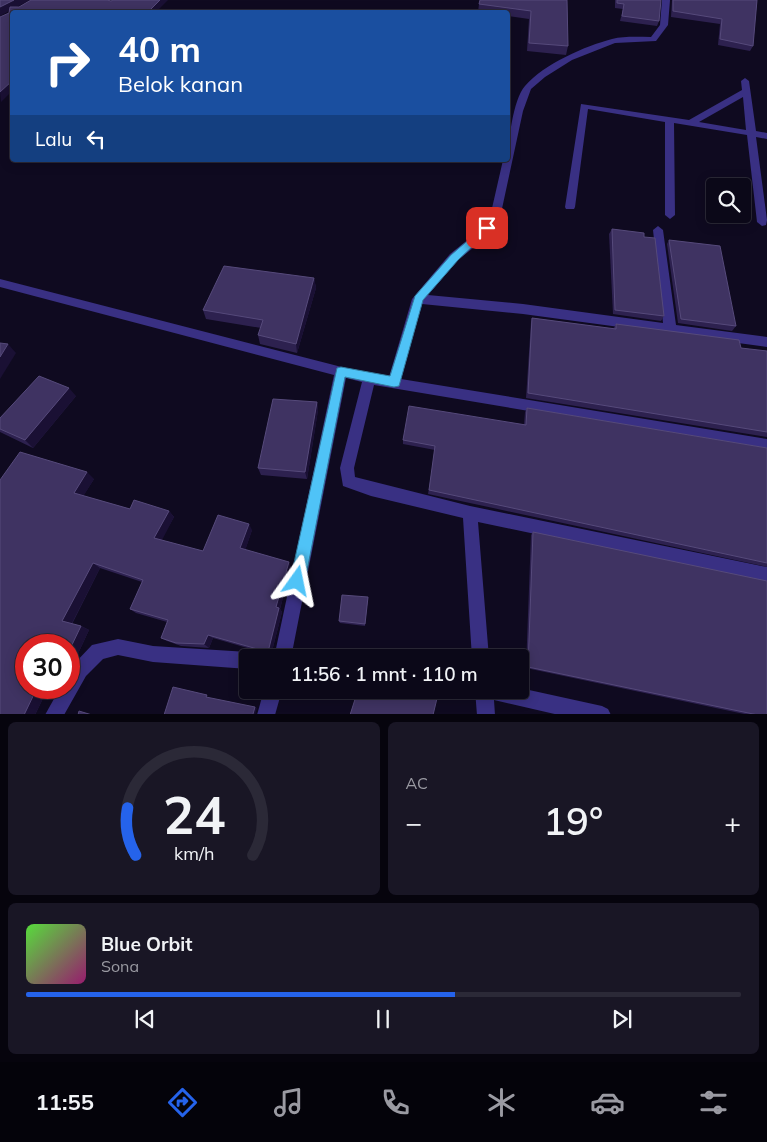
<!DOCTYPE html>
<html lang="id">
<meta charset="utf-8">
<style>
body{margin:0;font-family:Mulish,sans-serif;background:#191625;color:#f1f3f6;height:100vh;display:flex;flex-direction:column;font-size:19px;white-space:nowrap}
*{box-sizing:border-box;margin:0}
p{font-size:16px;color:#9a9aa2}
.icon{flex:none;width:28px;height:28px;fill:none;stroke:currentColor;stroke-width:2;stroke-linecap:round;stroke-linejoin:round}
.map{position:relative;height:714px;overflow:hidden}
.details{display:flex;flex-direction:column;gap:8px;padding:8px;background:#06040d;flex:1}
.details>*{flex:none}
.top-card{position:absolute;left:10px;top:10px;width:500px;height:152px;border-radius:5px;box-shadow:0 2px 12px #0003,0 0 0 1px #2b2937;background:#1a4fa0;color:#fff;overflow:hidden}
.buttons{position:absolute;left:706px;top:178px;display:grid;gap:10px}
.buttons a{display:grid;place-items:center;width:45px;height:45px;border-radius:5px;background:#0b0818;box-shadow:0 2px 12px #0003,0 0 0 1px #2b2937;font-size:25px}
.speed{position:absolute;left:15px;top:634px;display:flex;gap:10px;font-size:25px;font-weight:700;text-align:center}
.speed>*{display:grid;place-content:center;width:65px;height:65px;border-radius:50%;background:#0b0818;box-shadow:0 2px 12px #0003,0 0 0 1px #2b2937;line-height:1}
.speed .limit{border:8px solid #d22;background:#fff;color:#111}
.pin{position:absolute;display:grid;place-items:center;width:42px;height:42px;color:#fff;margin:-21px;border-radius:10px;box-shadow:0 2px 8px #0006}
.me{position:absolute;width:55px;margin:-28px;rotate:12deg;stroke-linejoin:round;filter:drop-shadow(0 0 4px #0008)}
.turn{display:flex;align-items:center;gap:18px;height:105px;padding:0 25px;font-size:22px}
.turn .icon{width:65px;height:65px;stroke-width:2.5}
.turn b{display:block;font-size:35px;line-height:42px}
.then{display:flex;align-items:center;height:48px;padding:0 25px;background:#0003;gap:10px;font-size:19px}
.big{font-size:38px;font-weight:600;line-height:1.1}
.details .tile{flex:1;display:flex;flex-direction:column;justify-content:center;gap:8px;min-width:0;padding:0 18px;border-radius:8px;background:#191625}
.details .dial{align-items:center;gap:0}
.dial svg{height:130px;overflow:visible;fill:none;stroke:#2b2937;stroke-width:7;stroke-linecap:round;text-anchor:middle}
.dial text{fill:#f1f3f6;stroke:none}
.song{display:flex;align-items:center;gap:15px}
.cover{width:60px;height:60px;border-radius:8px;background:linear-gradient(135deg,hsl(110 70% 55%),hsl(320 70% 35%))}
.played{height:5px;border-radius:2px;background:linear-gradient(90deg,#2563eb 60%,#2b2937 60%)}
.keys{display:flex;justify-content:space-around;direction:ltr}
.heat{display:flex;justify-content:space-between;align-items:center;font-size:28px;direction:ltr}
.details .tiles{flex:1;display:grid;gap:8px;grid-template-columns:1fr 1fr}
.tile:last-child{grid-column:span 2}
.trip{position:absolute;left:239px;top:649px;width:290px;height:50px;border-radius:5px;background:#0b0818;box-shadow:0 2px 12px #0003,0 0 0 1px #2b2937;font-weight:600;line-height:50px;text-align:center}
.dock{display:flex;height:80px;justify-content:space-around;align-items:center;background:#04030a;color:#9a9aa2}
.dock .icon{width:35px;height:35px}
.dock .on{color:#2563eb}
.dock b{font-size:22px;color:#f1f3f6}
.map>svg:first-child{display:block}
</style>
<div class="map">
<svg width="767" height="715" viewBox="0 0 767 715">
<rect width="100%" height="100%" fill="#0f0a20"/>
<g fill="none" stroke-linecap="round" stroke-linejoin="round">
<g fill="#393083" fill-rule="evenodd">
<path d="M662,0H670L668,25L656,41L615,43L572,60L545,77L531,89L523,111L500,218L483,240L458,260L428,295L523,304L663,323L653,230L658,226L663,230L676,325L767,337V347L523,314L422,304L401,379L767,439V451L374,385L354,468L355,477L470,506L767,567V583L478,522L489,658H472L463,518L371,496L343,486L340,468L362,382L346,378L291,658H274L334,375L0,287V279L369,374L389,377L412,299L450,254L475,234L490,217L503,160H508C508,143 513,99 525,86C544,64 585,46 612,39C624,36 638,37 651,37L660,25Z"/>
<path d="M745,78L749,81L756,131L767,133V139L756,137L767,220L766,225L762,226L757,222L747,135L674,123L675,215L670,219L665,215V122L588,109L575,207L574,209H566L565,207L581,104L689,120L742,90L741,81ZM743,97L746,130L699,122Z"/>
<path d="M118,639L153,646L248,652L255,658H248V669L153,662L118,655L103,659L86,676L64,715H45L60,688H69V673L74,664L92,645Z"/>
<path d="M520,688L602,706L608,709L611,715H559L494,700L495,715H477L475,690H520Z"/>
<path d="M264,690H282L275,715H257Z"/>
</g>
</g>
<g fill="#2d214f">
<path d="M567,0L568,46L566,55L527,51L529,19L508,16V12H478L479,4Z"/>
<path d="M615,0H661L659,21L657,26L620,21L623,9L615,8Z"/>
<path d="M672,0H757L753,46L750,51L718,45L720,24L671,17Z"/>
<path d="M612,229L644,237L664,316L661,321L613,314L609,234Z"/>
<path d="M669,240L736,326L732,331L678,323L667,244Z"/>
<path d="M314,278L316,288L297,353L260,344L258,335L261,328L206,319L203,310Z"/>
<path d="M532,318L613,329L616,324L741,348L767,351V437L526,398L531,322Z"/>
<path d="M76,396L33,448L0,432V418Z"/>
<path d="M317,402L318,410L307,479L261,475L258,468Z"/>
<path d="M527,408L767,448V567L428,494L435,450L403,444V440L524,425L525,412Z"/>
<path d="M94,479L83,496L130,509L169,511L174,517L161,540L203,551L252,530L245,550L291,567L280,609L282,612L271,655L213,638L209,648L181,646L167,641L161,638L167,622L136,613L130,609L142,582L100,568L72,624L81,626L89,630L69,673V645L26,688H61L56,691L48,688L35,715H0V480Z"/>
<path d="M533,532L767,715H749L526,668L531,535Z"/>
<path d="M368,597L365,626L340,623L339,621Z"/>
</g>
<g fill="#1a1034">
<path d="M14,0H30L0,16V7Z"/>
<path d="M160,0H168L156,12H148Z"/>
<path d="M12,81V91L1,102L0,92Z"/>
<path d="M314,278L316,288L297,353L296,344Z"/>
<path d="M8,344L16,353L0,379V357Z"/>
<path d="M69,388L76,396L33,448L25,440Z"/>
<path d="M317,402L318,410L307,479L305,472Z"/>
<path d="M87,472L94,479L81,500L74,493Z"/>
<path d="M169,511L174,517L160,544L154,538Z"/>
<path d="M249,524L252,530L244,554L240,548Z"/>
<path d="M289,562L291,567L280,609L282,612L271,655L268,652L276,607Z"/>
<path d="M93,563L100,568L71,625L62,621Z"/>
<path d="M81,626L89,630L69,673V651Z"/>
<path d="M208,635L213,638L209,648L204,644Z"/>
<path d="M37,688H61L56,691L48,688L35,715H24Z"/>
<path d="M255,707L257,708L255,715H254L253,714Z"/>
</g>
<g fill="#3f3362" stroke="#564a7b">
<path d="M0,0H14L0,7Z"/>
<path d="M31,0H107L111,1L113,0H160L148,12H12V81L0,92V17L9,13L10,7H19Z"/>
<path d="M480,0H567L568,46L529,43L531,11L479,4Z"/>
<path d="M617,0H661L659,21L622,16L624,4L617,3Z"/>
<path d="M673,0H757L753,46L720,39L722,19L673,11Z"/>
<path d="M612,229L644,233V237L655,238L664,316L615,310Z"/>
<path d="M669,240L720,246L736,326L681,319Z"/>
<path d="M224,266L314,278L296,344L258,335L263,320L203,310Z"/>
<path d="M532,318L616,329V324L739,340L741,348L767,351V432L528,393Z"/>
<path d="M0,343L8,344L0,357Z"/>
<path d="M39,376L69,388L25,440L0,429V418Z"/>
<path d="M273,399L317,402L305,472L258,468Z"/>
<path d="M409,406L526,425L527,408L767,448V563L429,490L435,446L403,440Z"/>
<path d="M20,452L87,472L74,493L130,509L134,500L169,511L154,538L203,551L218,515L249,524L240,548L289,562L276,607L279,608L268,652L208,635L204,644L176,643L161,638L168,620L130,609L143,580L93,563L62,621L81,626L69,651V645H26V688H37L24,715H0V480Z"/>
<path d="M533,532L767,581V715H758L528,667Z"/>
<path d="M342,595L368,597L365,624L339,621Z"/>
<path d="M173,687L207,695L206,697L255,707L253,714L254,715H164Z"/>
<path d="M358,690H439L433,715H350Z"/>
<path d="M79,711L92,715H78Z"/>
</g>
<path fill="#4fc3f7" stroke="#337fa1" d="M487,224L490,225V230L458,260L423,300L399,386L394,387L345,377L305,581L302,586L297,588L292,586L290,581L337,368L341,367L390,376L415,296L451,255Z"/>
</svg>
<div class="buttons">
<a><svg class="icon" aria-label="search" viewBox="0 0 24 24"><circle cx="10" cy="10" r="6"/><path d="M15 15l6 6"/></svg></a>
</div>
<div class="speed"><div class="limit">30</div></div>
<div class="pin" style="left:487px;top:228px;background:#d93025"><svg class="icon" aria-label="arrive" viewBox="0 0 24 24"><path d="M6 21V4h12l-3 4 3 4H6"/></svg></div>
<svg class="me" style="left:297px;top:581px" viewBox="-20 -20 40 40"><path d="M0-17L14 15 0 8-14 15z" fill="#4fc3f7" stroke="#fff" stroke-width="4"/></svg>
<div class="trip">11:56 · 1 mnt · 110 m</div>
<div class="top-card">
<div class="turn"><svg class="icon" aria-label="right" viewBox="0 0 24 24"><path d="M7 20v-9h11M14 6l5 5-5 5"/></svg><div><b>40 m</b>Belok kanan</div></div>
<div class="then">Lalu<svg class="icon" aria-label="left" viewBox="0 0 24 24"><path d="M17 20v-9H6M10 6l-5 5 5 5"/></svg></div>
</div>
</div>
<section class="details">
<div class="tiles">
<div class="tile dial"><svg viewBox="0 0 100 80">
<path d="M14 69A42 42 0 1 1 86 69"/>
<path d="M14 69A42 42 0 0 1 9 40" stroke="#2563eb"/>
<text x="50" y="56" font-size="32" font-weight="700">24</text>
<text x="50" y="72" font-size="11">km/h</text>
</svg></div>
<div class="tile"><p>AC</p>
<div class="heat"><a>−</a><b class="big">19°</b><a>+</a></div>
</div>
<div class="tile">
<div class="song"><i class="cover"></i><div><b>Blue Orbit</b><p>Sona</p></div></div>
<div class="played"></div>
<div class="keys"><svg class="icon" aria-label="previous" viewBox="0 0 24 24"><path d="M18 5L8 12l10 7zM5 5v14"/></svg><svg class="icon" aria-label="pause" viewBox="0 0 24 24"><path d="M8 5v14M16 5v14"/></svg><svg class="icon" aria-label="next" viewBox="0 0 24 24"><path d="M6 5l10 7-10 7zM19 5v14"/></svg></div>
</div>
</div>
</section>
<nav class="dock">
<b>11:55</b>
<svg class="icon on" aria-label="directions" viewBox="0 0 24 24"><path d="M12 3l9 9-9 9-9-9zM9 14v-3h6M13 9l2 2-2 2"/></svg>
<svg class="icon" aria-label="music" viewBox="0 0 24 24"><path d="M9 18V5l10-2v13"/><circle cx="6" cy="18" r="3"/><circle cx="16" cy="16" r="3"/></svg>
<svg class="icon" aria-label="phone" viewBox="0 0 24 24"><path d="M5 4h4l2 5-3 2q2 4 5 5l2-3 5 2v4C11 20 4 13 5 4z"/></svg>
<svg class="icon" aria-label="climate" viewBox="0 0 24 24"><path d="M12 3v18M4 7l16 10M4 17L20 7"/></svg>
<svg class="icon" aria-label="car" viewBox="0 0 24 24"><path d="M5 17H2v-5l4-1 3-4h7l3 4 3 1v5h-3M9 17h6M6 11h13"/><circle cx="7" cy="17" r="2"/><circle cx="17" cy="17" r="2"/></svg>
<svg class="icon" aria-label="filters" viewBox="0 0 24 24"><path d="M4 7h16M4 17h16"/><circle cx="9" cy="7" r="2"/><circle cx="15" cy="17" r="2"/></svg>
</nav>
